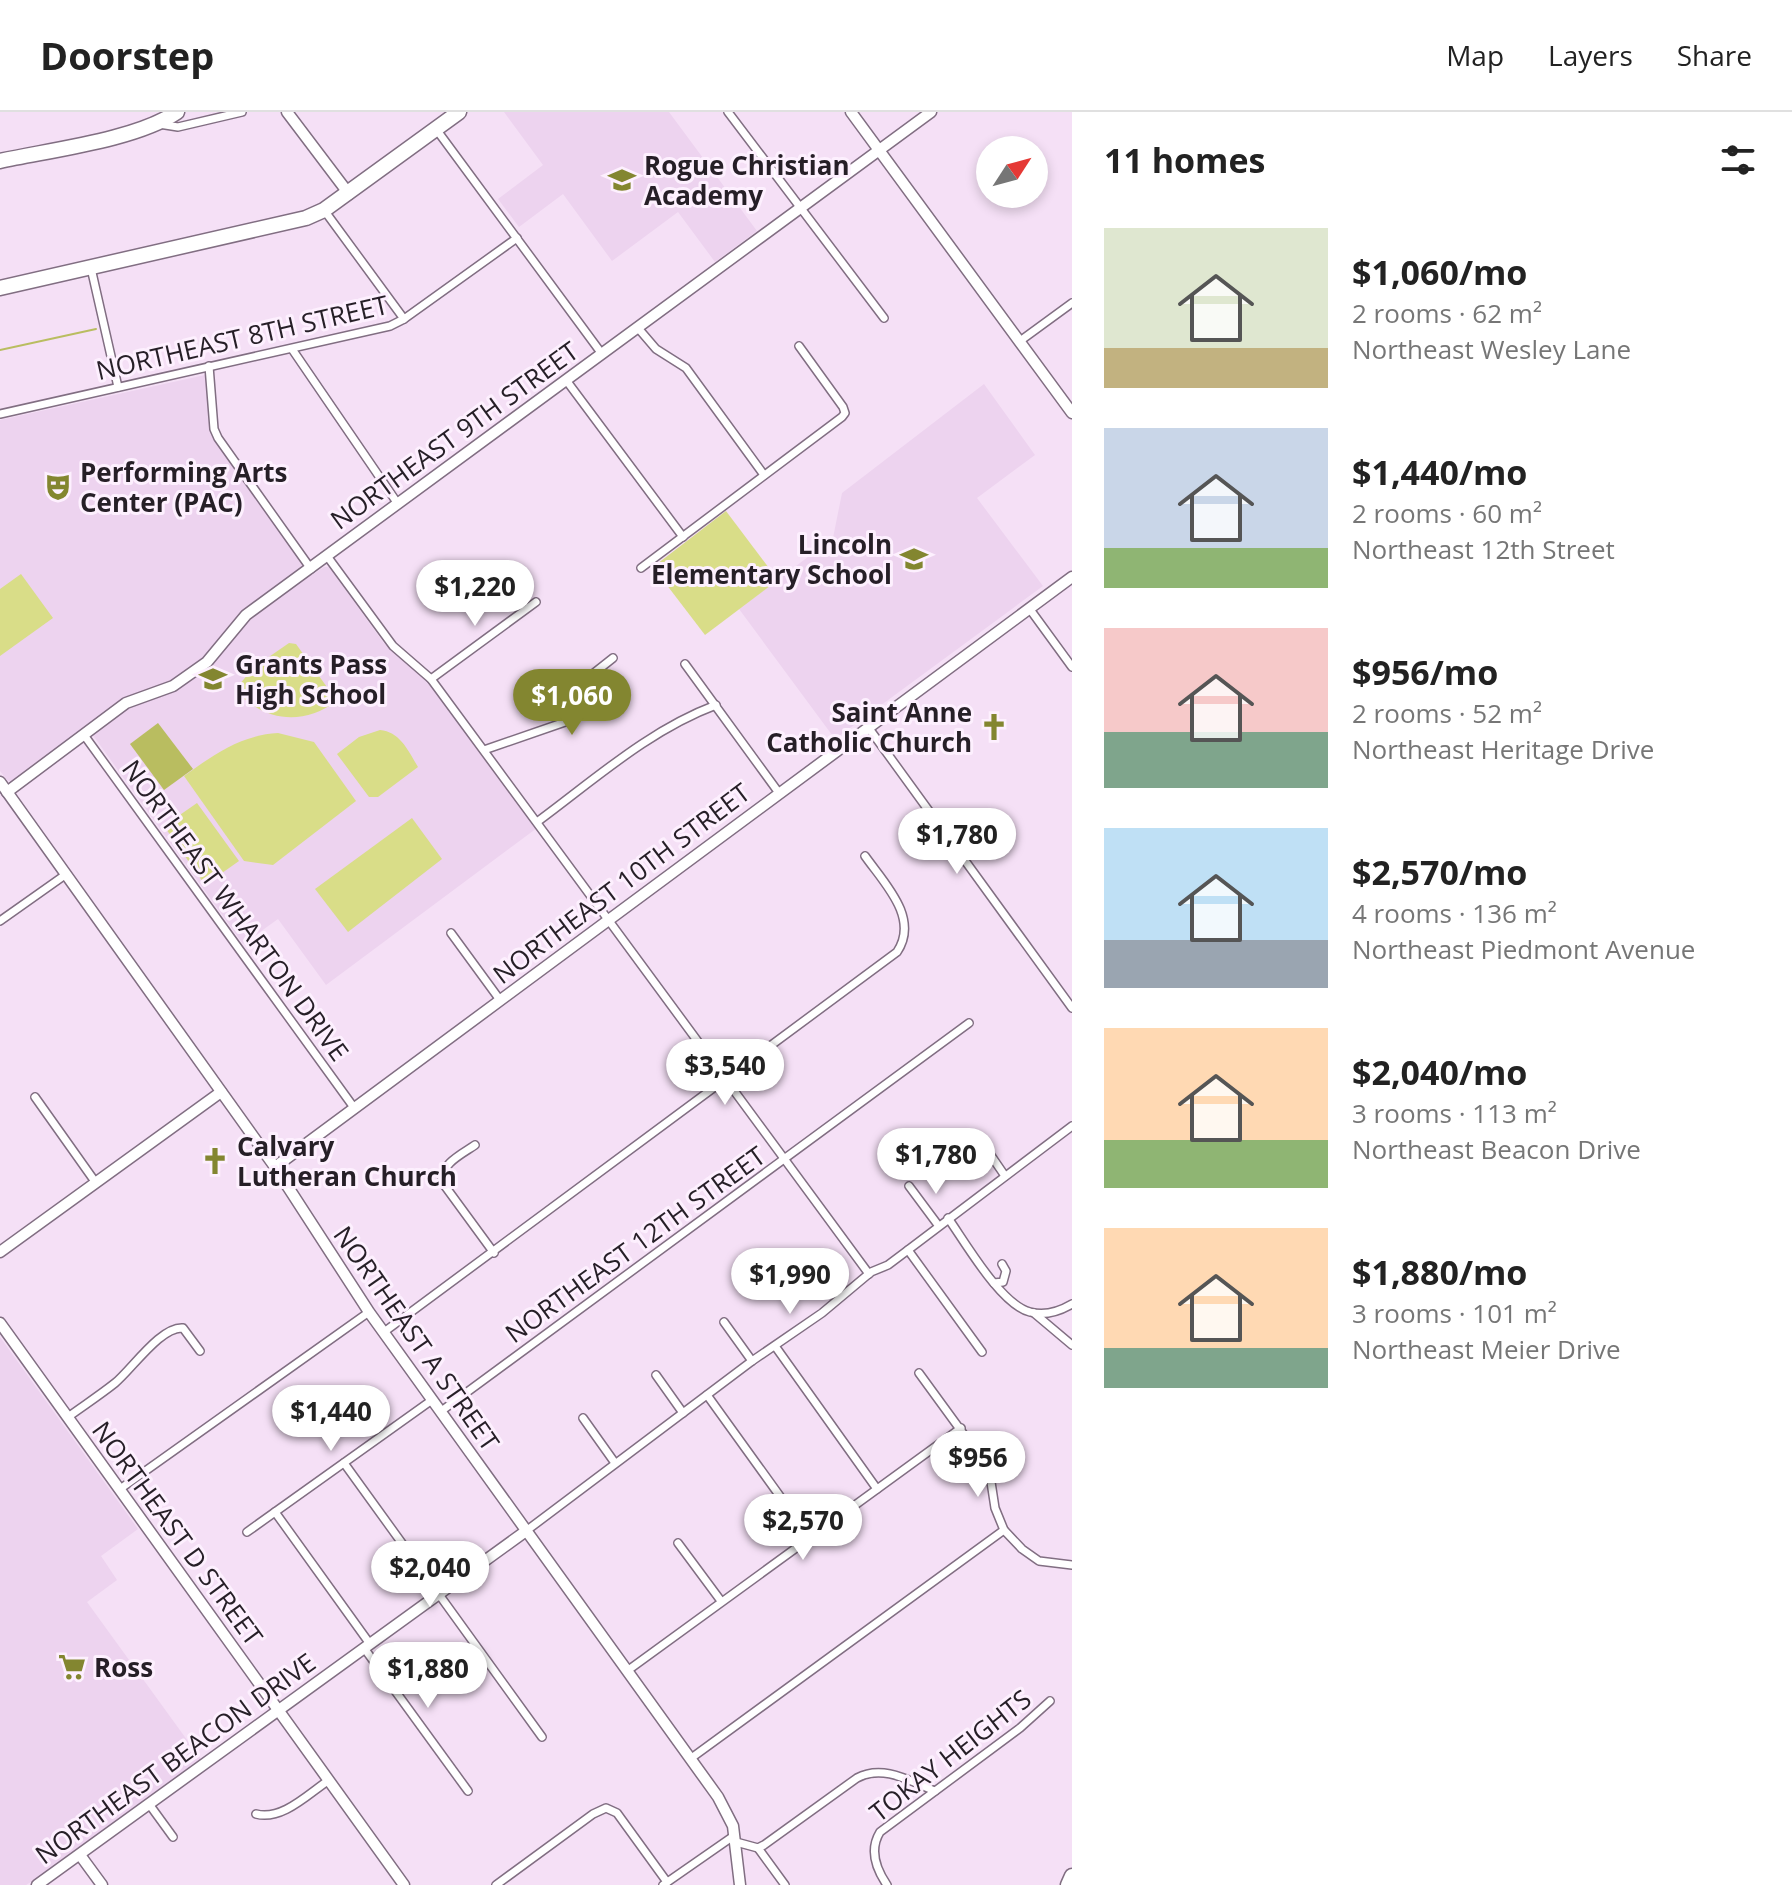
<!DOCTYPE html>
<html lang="en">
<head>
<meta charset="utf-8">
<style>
	body { margin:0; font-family:"Open Sans",sans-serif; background:#f6f6f6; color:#222; height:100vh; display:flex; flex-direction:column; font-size:30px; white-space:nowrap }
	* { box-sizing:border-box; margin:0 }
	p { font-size:26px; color:#767676 }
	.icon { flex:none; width:44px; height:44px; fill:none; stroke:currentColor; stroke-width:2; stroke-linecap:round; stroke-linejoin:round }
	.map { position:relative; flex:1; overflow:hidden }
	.panel { display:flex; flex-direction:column; background:#fff; width:720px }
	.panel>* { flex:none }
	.needle { width:52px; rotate:54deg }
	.fabs { position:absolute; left:976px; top:24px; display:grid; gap:16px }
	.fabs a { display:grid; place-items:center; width:72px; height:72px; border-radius:50%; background:#fff; box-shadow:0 4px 12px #0003; font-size:40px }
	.price { position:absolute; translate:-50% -68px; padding:0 18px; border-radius:28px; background:#fff; color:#222; font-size:26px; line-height:52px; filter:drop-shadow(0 2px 4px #0008) }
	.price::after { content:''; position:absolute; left:50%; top:48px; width:24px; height:18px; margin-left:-12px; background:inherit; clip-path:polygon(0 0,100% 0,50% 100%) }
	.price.active { background:#838630; color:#fff }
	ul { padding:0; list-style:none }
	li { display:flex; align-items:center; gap:24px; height:200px; padding:0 32px }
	li span { display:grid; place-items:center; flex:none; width:224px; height:160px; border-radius:0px; color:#555 }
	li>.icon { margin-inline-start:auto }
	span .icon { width:96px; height:96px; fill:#fffc; stroke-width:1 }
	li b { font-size:34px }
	h2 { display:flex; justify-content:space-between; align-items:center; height:96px; padding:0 32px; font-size:34px }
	header { display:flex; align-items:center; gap:48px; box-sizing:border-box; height:112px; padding:0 40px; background:#fff; border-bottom:2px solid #e0e0e0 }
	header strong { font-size:38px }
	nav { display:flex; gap:44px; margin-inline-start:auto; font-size:28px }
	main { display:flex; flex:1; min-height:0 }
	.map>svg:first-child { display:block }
</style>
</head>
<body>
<header>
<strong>Doorstep</strong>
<nav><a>Map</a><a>Layers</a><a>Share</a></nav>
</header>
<main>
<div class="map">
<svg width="1072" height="1773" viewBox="0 0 1072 1773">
	<rect width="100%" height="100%" fill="#f5e0f6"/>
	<!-- built -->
	<g fill="#edd3ef">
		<polygon points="504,0 669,0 757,119 715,150 678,100 612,149 563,82 519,115 498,87 543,53"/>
		<polygon points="205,263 208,265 215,328 312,463 324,455 329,455 383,530 430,572 537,716 326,873 278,807 243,832 87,615 14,670 8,669 0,659 0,308"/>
		<polygon points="984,272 1035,343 977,386 1043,474 835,627 739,497 833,426 842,381"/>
		<polygon points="0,1225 138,1417 101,1444 117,1468 87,1490 203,1650 57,1754 26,1773 0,1773"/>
	</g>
	<!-- green -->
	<g fill="#d9dd88">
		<polygon points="726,399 778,468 705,523 653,455"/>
		<polygon points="21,462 53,506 0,544 0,477"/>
		<path d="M289,531L296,532L337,589C302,614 265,610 235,578L253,556Z"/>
		<path d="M380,618C400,620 408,638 418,655L378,685H369L337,642L359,625Z"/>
		<path d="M278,621L314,630L356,689L273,753L244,749L184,664C213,643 241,623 278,621Z"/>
		<polygon points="197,691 239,749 205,773 164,714"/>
		<polygon points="412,706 442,747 348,820 315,777"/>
	</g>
	<!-- water -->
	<polygon fill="#b9bd60" points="158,611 193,657 164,678 130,632"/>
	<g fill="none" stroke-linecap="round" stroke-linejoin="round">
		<!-- stream -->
		<polyline stroke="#b9bd60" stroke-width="2" points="0,238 96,217"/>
		<!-- street casing -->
		<g stroke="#816e82" stroke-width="10">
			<g id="street">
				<polyline points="728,0 884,206"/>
				<polyline points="159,12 178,15 242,0"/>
				<polyline points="436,17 602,242"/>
				<polyline points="324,98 404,207"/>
				<polyline points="91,156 118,275"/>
				<polyline points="638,216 656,237 686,256 764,363"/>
				<polyline points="1020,229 1072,191"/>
				<polyline points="292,237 398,392"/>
				<polyline points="209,254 214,317 218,326 311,457"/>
				<polyline points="566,268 683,425"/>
				<polyline points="0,302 390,214 404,207 517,126"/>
				<polyline points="327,444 393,534 431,567 869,1162"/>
				<polyline points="641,456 842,305 845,301 843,295 799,234"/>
				<polyline points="1029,496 1072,555"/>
				<polyline points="685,552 779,681"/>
				<polyline points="431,567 536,490"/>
				<polyline points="868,615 1072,896"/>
				<polyline points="84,623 355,997"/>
				<polyline points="484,638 568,609 581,577 589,565 613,546"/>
				<path d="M537,710C594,668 649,618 716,593"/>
				<polyline points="0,809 65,763"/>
				<polyline points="451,821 500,888"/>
				<polyline points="35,985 96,1071"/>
				<polyline points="977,1023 1005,1064"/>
				<path d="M475,1033C462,1042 440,1052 442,1070L494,1141"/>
				<polyline points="909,1074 938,1113"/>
				<path d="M948,1106C965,1130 1001,1193 1030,1200C1044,1204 1060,1199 1072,1192"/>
				<polyline points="908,1138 982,1240"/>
				<polyline points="994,1171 1003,1170 1006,1159 1002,1152"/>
				<polyline points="1034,1201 1072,1233"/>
				<polyline points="724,1210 752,1249"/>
				<path d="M384,1220L897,840C920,806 884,771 865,744"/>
				<polyline points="775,1234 877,1377"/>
				<polyline points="919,1261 989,1357 995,1396 1004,1418 1022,1437 1039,1449 1072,1453"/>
				<polyline points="656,1263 683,1301"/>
				<polyline points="707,1283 810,1426"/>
				<polyline points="440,1300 969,911"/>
				<path d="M68,1305C83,1294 100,1283 115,1271C132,1257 161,1214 183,1216L200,1239"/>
				<polyline points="583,1306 615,1351"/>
				<polyline points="344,1351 542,1625"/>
				<polyline points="120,1377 369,1200"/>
				<polyline points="275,1400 370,1532"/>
				<polyline points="526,1419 752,1249 822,1201 871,1160 888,1153 908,1138 1072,1014"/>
				<polyline points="247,1420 432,1288"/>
				<polyline points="678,1431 721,1489"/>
				<polyline points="364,1536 468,1679"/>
				<polyline points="627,1559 961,1316"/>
				<polyline points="690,1647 1004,1418"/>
				<polyline points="149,1692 173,1725"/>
				<path d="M256,1702C282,1709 308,1682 329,1668"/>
				<path d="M736,1730L758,1736L764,1733L857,1666C883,1652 910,1669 935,1679"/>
				<polyline points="758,1736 785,1773"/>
				<polyline points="496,1773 593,1702 606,1696 617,1701 667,1770"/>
				<polyline points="663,1773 735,1723"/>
				<path d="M887,1773C876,1757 869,1738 880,1720L1020,1616L1050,1589"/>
			</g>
		</g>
		<!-- secondary casing -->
		<g stroke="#816e82" stroke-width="13">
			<g id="secondary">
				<polyline points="287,0 349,82"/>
				<polyline points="851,0 1072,301"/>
				<polyline points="0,670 275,1055 369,1200 718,1685 733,1714 740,1773"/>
				<polyline points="7,680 126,591 173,574 207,550 246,503 931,0"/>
				<polyline points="275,1055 1072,465"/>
				<polyline points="0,1140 221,980"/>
				<polyline points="0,1211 404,1773"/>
				<polyline points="80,1743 102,1773"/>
				<polyline points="37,1773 526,1419"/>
			</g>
		</g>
		<!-- highway casing -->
		<g stroke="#816e82" stroke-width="17">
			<g id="highway">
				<path d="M0,49C50,38 136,28 177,0"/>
				<polyline points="0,176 306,106 324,98 459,0"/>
				<polyline points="1068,1773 1072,1764"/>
			</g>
		</g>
		<!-- street -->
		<use href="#street" stroke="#fff" stroke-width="7"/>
		<!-- secondary -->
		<use href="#secondary" stroke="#fff" stroke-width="10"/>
		<!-- highway -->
		<use href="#highway" stroke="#fff" stroke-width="14"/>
	</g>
	<!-- icons -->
	<defs>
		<g id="school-bare" transform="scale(2.16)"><path d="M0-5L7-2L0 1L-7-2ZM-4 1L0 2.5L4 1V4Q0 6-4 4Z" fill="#838630" stroke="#fdf0fe" stroke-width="2.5" paint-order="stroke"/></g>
		<g id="theatre-bare" transform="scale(2.16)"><path d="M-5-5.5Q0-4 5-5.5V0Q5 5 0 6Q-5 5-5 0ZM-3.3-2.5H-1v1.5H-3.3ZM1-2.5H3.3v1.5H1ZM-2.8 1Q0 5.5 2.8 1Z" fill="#838630" stroke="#fdf0fe" stroke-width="2.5" paint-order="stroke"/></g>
		<g id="church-bare" transform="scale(2.16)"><path d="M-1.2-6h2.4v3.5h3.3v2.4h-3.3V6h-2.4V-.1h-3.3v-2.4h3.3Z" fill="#838630" stroke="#fdf0fe" stroke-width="2.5" paint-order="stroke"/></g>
		<g id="supermarket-bare" transform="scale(2.16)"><path d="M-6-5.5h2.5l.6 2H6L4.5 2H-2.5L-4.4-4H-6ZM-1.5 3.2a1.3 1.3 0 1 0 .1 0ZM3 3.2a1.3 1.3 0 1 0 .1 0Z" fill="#838630" stroke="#fdf0fe" stroke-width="2.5" paint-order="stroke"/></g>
	</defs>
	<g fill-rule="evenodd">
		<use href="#school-bare" x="622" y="68"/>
		<use href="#theatre-bare" x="58" y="375"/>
		<use href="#school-bare" x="914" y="447"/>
		<use href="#school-bare" x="213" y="567"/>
		<use href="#church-bare" x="994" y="615"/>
		<use href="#church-bare" x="215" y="1049"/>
		<use href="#supermarket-bare" x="72" y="1555"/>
	</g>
	<g text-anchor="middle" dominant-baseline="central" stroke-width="6" stroke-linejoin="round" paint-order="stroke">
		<!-- poi labels -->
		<g font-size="26" font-weight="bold" fill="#261f27" stroke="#fdf0fe" text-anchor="start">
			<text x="644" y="53">Rogue Christian<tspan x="644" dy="30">Academy</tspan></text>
			<text x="80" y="360">Performing Arts<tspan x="80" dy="30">Center (PAC)</tspan></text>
			<text x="892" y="432" text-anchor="end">Lincoln<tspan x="892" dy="30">Elementary School</tspan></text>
			<text x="235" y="552">Grants Pass<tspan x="235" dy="30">High School</tspan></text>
			<text x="972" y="600" text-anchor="end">Saint Anne<tspan x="972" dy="30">Catholic Church</tspan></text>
			<text x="237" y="1034">Calvary<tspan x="237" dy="30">Lutheran Church</tspan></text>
			<text x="94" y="1555">Ross</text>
		</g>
		<!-- street labels -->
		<g font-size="26" fill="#261f27" stroke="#fdf0fe">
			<text transform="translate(242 225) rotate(-13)">NORTHEAST 8TH STREET</text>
			<text transform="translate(454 323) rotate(-36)">NORTHEAST 9TH STREET</text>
			<text transform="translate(621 771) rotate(-37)">NORTHEAST 10TH STREET</text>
			<text transform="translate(236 798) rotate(54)">NORTHEAST WHARTON DRIVE</text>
			<text transform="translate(635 1132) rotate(-36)">NORTHEAST 12TH STREET</text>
			<text transform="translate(417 1226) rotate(55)">NORTHEAST A STREET</text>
			<text transform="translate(178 1421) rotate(54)">NORTHEAST D STREET</text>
			<text transform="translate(950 1643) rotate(-38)">TOKAY HEIGHTS</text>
			<text transform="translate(175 1646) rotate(-36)">NORTHEAST BEACON DRIVE</text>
		</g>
	</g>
</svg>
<div class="fabs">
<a><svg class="needle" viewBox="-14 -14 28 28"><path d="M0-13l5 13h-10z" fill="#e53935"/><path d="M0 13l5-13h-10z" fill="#767676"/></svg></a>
</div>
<b class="price" style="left:475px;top:516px">$1,220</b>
<b class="price active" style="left:572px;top:625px">$1,060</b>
<b class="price" style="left:957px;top:764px">$1,780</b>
<b class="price" style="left:725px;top:995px">$3,540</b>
<b class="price" style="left:936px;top:1084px">$1,780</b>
<b class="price" style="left:790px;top:1204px">$1,990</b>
<b class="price" style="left:331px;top:1341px">$1,440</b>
<b class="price" style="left:978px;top:1387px">$956</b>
<b class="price" style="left:803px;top:1450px">$2,570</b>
<b class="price" style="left:430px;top:1497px">$2,040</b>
<b class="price" style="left:428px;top:1598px">$1,880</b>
</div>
<section class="panel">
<h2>11 homes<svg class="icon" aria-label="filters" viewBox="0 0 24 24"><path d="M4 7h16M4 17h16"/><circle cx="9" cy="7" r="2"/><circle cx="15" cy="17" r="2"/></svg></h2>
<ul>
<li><span style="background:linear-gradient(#dfe7d0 75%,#c2b280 0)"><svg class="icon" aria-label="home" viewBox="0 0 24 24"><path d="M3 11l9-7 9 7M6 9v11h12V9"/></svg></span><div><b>$1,060/mo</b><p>2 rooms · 62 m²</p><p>Northeast Wesley Lane</p></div></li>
<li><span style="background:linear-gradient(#c9d6e8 75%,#8fb573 0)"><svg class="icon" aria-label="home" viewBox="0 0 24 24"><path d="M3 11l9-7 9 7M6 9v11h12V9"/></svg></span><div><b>$1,440/mo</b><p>2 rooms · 60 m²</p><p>Northeast 12th Street</p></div></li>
<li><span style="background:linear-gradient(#f6c9c9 65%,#7fa58c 0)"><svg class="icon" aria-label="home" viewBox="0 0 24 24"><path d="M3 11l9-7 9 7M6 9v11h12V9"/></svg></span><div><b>$956/mo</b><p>2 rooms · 52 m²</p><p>Northeast Heritage Drive</p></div></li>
<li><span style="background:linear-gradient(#bfe0f5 70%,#9aa5b1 0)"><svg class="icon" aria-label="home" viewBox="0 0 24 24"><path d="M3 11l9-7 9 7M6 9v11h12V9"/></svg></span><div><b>$2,570/mo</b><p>4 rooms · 136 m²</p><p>Northeast Piedmont Avenue</p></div></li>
<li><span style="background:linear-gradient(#ffd9b3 70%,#8fb573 0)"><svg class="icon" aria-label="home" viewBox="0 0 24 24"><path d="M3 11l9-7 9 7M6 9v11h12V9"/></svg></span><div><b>$2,040/mo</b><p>3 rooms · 113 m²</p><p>Northeast Beacon Drive</p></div></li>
<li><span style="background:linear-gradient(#ffd9b3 75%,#7fa58c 0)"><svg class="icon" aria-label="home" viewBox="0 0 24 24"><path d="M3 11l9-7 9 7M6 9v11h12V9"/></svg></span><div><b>$1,880/mo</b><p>3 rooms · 101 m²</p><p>Northeast Meier Drive</p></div></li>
</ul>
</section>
</main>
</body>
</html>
